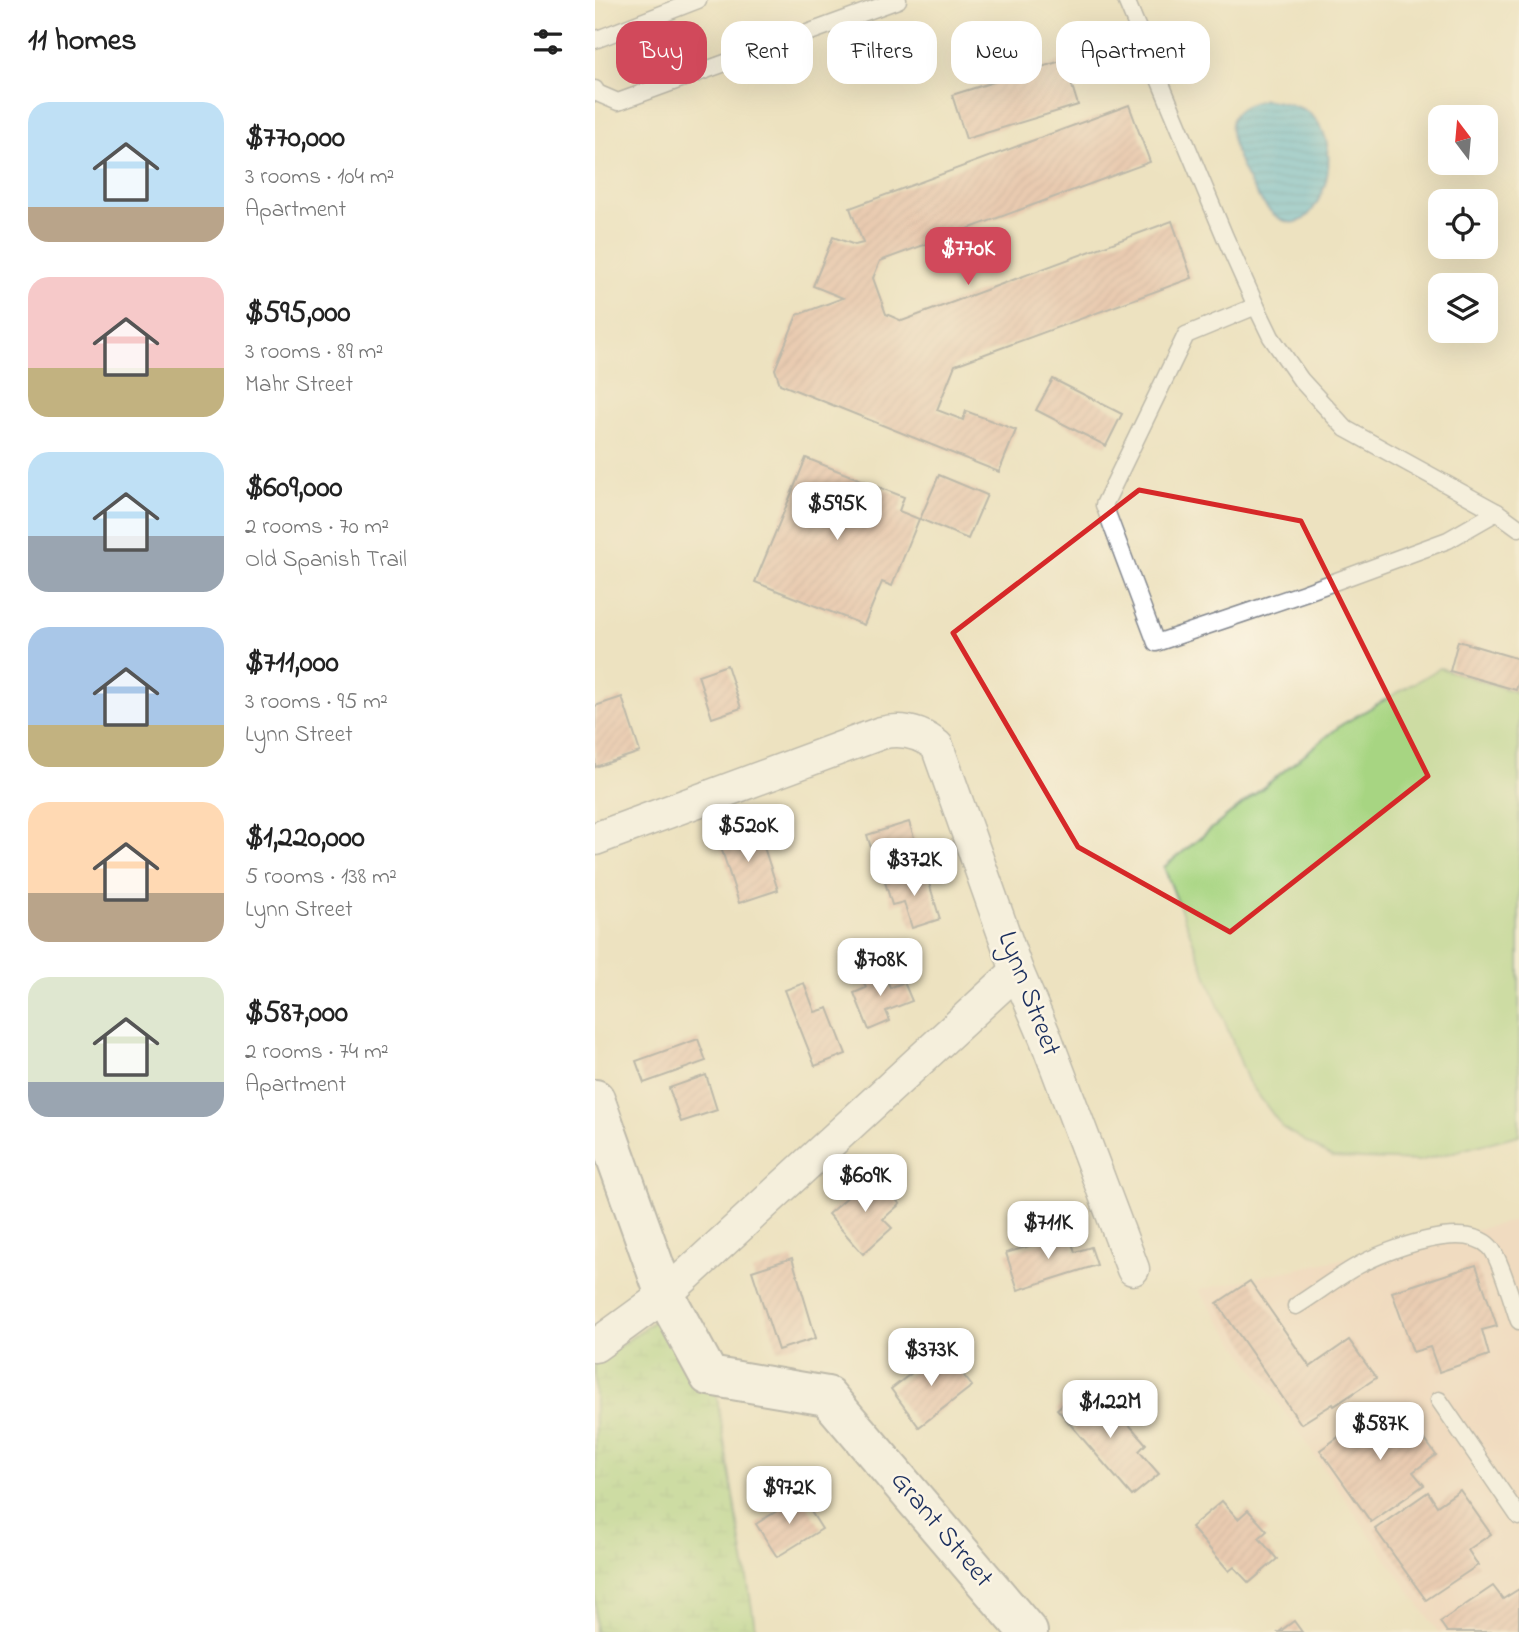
<!DOCTYPE html>
<html lang="en">
<head>
<meta charset="utf-8">
<style>
	body { margin:0; font-family:"Indie Flower",sans-serif; background:#f6f6f6; color:#222; height:100vh; display:flex; flex-direction:column; font-size:26px; white-space:nowrap }
	* { box-sizing:border-box; margin:0 }
	p { font-size:23px; color:#767676 }
	.icon { flex:none; width:38px; height:38px; fill:none; stroke:currentColor; stroke-width:2; stroke-linecap:round; stroke-linejoin:round }
	.map { position:relative; flex:1; overflow:hidden }
	.drawer { display:flex; flex-direction:column; background:#fff; width:595px }
	.drawer>* { flex:none }
	.banner { position:absolute; left:21px; top:21px; width:665px; height:63px; display:flex; gap:14px }
	.needle { width:46px; rotate:344deg }
	.controls { position:absolute; left:833px; top:105px; display:grid; gap:14px }
	.controls a { display:grid; place-items:center; width:70px; height:70px; border-radius:14px; background:#fff; box-shadow:0 7px 28px #0002; font-size:35px }
	.price { position:absolute; translate:-50% -60px; padding:0 16px; border-radius:14px; background:#fff; color:#222; font-size:23px; line-height:46px; filter:drop-shadow(0 2px 4px #0008) }
	.price::after { content:''; position:absolute; left:50%; top:42px; width:21px; height:16px; margin-left:-10px; background:inherit; clip-path:polygon(0 0,100% 0,50% 100%) }
	.price.active { background:#d1495b; color:#fff }
	ul { padding:0; list-style:none }
	li { display:flex; align-items:center; gap:21px; height:175px; padding:0 28px }
	li span { display:grid; place-items:center; flex:none; width:196px; height:140px; border-radius:21px; color:#555 }
	li>.icon { margin-inline-start:auto }
	span .icon { width:84px; height:84px; fill:#fffc; stroke-width:1 }
	li b { font-size:30px }
	h2 { display:flex; justify-content:space-between; align-items:center; height:84px; padding:0 28px; font-size:30px }
	.tag { padding:0 24px; border-radius:21px; background:#fff; box-shadow:0 7px 28px #0002; font-size:24px; line-height:63px }
	.tag.active { background:#d1495b; color:#fff }
	main { display:flex; flex:1; min-height:0 }
	.map>svg:first-child { display:block }
</style>
</head>
<body>
<main>
<section class="drawer">
<h2>11 homes<svg class="icon" aria-label="filters" viewBox="0 0 24 24"><path d="M4 7h16M4 17h16"/><circle cx="9" cy="7" r="2"/><circle cx="15" cy="17" r="2"/></svg></h2>
<ul>
<li><span style="background:linear-gradient(#bfe0f5 75%,#b9a48a 0)"><svg class="icon" aria-label="home" viewBox="0 0 24 24"><path d="M3 11l9-7 9 7M6 9v11h12V9"/></svg></span><div><b>$770,000</b><p>3 rooms · 104 m²</p><p>Apartment</p></div></li>
<li><span style="background:linear-gradient(#f6c9c9 65%,#c2b280 0)"><svg class="icon" aria-label="home" viewBox="0 0 24 24"><path d="M3 11l9-7 9 7M6 9v11h12V9"/></svg></span><div><b>$595,000</b><p>3 rooms · 89 m²</p><p>Mahr Street</p></div></li>
<li><span style="background:linear-gradient(#bfe0f5 60%,#9aa5b1 0)"><svg class="icon" aria-label="home" viewBox="0 0 24 24"><path d="M3 11l9-7 9 7M6 9v11h12V9"/></svg></span><div><b>$609,000</b><p>2 rooms · 70 m²</p><p>Old Spanish Trail</p></div></li>
<li><span style="background:linear-gradient(#a9c7e8 70%,#c2b280 0)"><svg class="icon" aria-label="home" viewBox="0 0 24 24"><path d="M3 11l9-7 9 7M6 9v11h12V9"/></svg></span><div><b>$711,000</b><p>3 rooms · 95 m²</p><p>Lynn Street</p></div></li>
<li><span style="background:linear-gradient(#ffd9b3 65%,#b9a48a 0)"><svg class="icon" aria-label="home" viewBox="0 0 24 24"><path d="M3 11l9-7 9 7M6 9v11h12V9"/></svg></span><div><b>$1,220,000</b><p>5 rooms · 138 m²</p><p>Lynn Street</p></div></li>
<li><span style="background:linear-gradient(#dfe7d0 75%,#9aa5b1 0)"><svg class="icon" aria-label="home" viewBox="0 0 24 24"><path d="M3 11l9-7 9 7M6 9v11h12V9"/></svg></span><div><b>$587,000</b><p>2 rooms · 74 m²</p><p>Apartment</p></div></li>
</ul>
</section>
<div class="map">
<svg width="924" height="1632" viewBox="0 0 924 1632">
	<defs>
		<pattern id="wetland-marsh" width="20" height="14" patternUnits="userSpaceOnUse" patternTransform="scale(1.75)"><rect width="20" height="14" fill="#a7d582"/><path d="M1 5h8M5 5V1M11 12h8M15 12V8" fill="none" stroke="#8fb773"/></pattern>
		<pattern id="water-rules" width="6" height="5" patternUnits="userSpaceOnUse" patternTransform="scale(1.75)"><rect width="6" height="5" fill="#5bbbd9"/><path d="M0 2.5h6" fill="none" stroke="#4a98b3"/></pattern>
		<pattern id="building-hatch" width="6" height="6" patternUnits="userSpaceOnUse" patternTransform="scale(1.75)"><rect width="6" height="6" fill="#e5ae9e"/><path d="M-1 1l2-2M0 6l6-6M5 7l2-2" fill="none" stroke="#b98e84"/></pattern>
	</defs>
	<rect width="100%" height="100%" fill="#fcf5e5"/>
	<filter id="ink" filterUnits="userSpaceOnUse"><feTurbulence type="fractalNoise" baseFrequency=".0143" numOctaves="2"/><feDisplacementMap in="SourceGraphic" scale="14" xChannelSelector="R" yChannelSelector="G"/><feConvolveMatrix kernelMatrix="1 2 1 2 8 2 1 2 1" color-interpolation-filters="sRGB"/></filter>
	<filter id="wash" filterUnits="userSpaceOnUse"><feTurbulence type="fractalNoise" baseFrequency=".00686" numOctaves="4" result="noise"/><feDisplacementMap in="SourceGraphic" scale="28" xChannelSelector="R" yChannelSelector="G"/><feGaussianBlur stdDeviation="1.57" result="paint"/><feColorMatrix in="noise" values="0 0 0 0 0 0 0 0 0 0 0 0 0 0 0 0 0 1.4 0 .05"/><feComposite in="paint" operator="in"/></filter>
	<g filter="url(#wash)">
		<rect width="100%" height="100%" fill="#ede2c0"/>
		<!-- built -->
		<polygon fill="#f4d3c0" points="924,1220 924,1632 843,1632 604,1290"/>
		<!-- wetland -->
		<polygon fill="url(#wetland-marsh)" stroke="#618270" stroke-width="2" points="66,1316 121,1392 161,1632 0,1632 0,1364"/>
		<!-- pitch -->
		<polygon fill="#a7d582" stroke="#618270" stroke-width="2" points="845,668 924,693 924,1135 824,1161 738,1158 688,1128 653,1081 569,867 746,725"/>
		<!-- water -->
		<path fill="url(#water-rules)" stroke="#3b759c" stroke-width="2" d="M669,99C684,102 702,104 714,113C741,135 737,180 720,206C685,265 631,149 636,123C639,107 656,103 669,99Z"/>
		<g id="blocks">
			<!-- building -->
			<g fill="url(#building-hatch)">
				<polygon points="469,60 483,105 371,139 357,95"/>
				<polygon points="534,105 555,162 285,261 278,278 291,314 307,321 577,221 597,278 360,365 342,410 368,420 371,411 421,430 404,472 185,384 180,369 202,315 248,298 218,286 238,237 260,245 268,243 255,208"/>
				<polygon points="458,379 527,414 511,446 441,410"/>
				<polygon points="211,458 309,497 304,511 324,519 297,586 287,582 269,625 160,582"/>
				<polygon points="344,475 392,495 373,539 325,519"/>
				<polygon points="863,641 924,659 924,681 921,690 855,671"/>
				<polygon points="132,665 146,708 117,718 103,675"/>
				<polygon points="27,697 45,752 0,767 0,706"/>
				<polygon points="314,822 326,859 284,873 272,835"/>
				<polygon points="162,826 183,890 144,903 123,838"/>
				<polygon points="330,870 345,919 317,928 309,902 297,905 290,882"/>
				<polygon points="287,967 295,988 309,982 317,1001 291,1011 295,1021 274,1030 259,993 271,988 266,975"/>
				<polygon points="209,983 220,1012 233,1008 251,1054 220,1066 190,990"/>
				<polygon points="103,1039 111,1061 49,1083 41,1061"/>
				<polygon points="111,1075 122,1110 86,1122 74,1088"/>
				<polygon points="278,1175 305,1204 288,1219 297,1228 268,1254 233,1214"/>
				<polygon points="474,1234 480,1252 496,1247 502,1265 423,1290 411,1253"/>
				<polygon points="197,1258 221,1338 183,1350 157,1271"/>
				<polygon points="881,1265 902,1326 887,1330 894,1355 844,1372 835,1347 818,1352 797,1292"/>
				<polygon points="655,1281 715,1367 754,1340 781,1378 739,1406 738,1404 706,1424 622,1303"/>
				<polygon points="348,1349 377,1386 324,1427 296,1389"/>
				<polygon points="489,1386 518,1419 524,1413 551,1444 544,1451 564,1474 537,1496 462,1409"/>
				<polygon points="810,1412 841,1455 818,1472 829,1485 776,1522 725,1450 778,1413 788,1427"/>
				<polygon points="865,1490 896,1534 873,1550 883,1565 831,1600 780,1529 833,1492 842,1506"/>
				<polygon points="206,1496 227,1529 182,1557 161,1524"/>
				<polygon points="627,1501 643,1519 653,1510 672,1531 664,1538 682,1559 654,1583 639,1567 634,1571 596,1527"/>
				<polygon points="898,1586 908,1599 924,1589 924,1632 852,1632 845,1622"/>
				<polygon points="699,1621 707,1632 684,1632"/>
			</g>
		</g>
	</g>
	<g filter="url(#ink)">
		<use href="#blocks" fill-opacity="0" stroke="#84888f" stroke-width="2"/>
		<g fill="none" stroke-linecap="round" stroke-linejoin="round">
			<!-- service casing -->
			<g stroke="#84888f" stroke-width="19">
				<g id="service">
					<polyline points="531,0 630,237 661,306 676,337 706,380 751,429 902,512 924,528"/>
					<polyline points="0,40 103,0"/>
					<polyline points="0,89 2,93 23,102 303,0"/>
					<polyline points="661,306 591,335 509,505 561,643 709,593 853,540 902,512"/>
					<path d="M701,1306C722,1293 742,1277 764,1265C792,1250 869,1220 895,1247C905,1257 918,1305 924,1321"/>
					<polyline points="844,1400 924,1517"/>
				</g>
			</g>
			<!-- minor casing -->
			<g stroke="#84888f" stroke-width="35">
				<g id="minor">
					<path d="M0,839L286,733C307,728 325,732 342,746L422,971L451,1039L538,1269"/>
					<polyline points="0,1346 70,1295 422,971"/>
				</g>
			</g>
			<!-- tertiary casing -->
			<g stroke="#84888f" stroke-width="42">
				<polyline id="tertiary" points="0,1099 70,1295 114,1376 232,1396 433,1632"/>
			</g>
			<!-- service -->
			<use href="#service" stroke="#fff" stroke-width="16"/>
			<!-- minor -->
			<use href="#minor" stroke="#fff" stroke-width="32"/>
			<!-- tertiary -->
			<use href="#tertiary" stroke="#fff" stroke-width="38"/>
		</g>
	</g>
	<!-- marked area -->
	<path d="M0 0H924V1632H0ZM544,490L706,521L833,776L635,932L483,847L358,633Z" fill="#ede2c0" fill-opacity=".55" fill-rule="evenodd"/>
	<path fill="none" stroke="#d62828" stroke-width="5" stroke-linejoin="round" d="M544,490L706,521L833,776L635,932L483,847L358,633Z"/>
	<g text-anchor="middle" dominant-baseline="central" stroke-width="5" stroke-linejoin="round" paint-order="stroke">
		<!-- street labels -->
		<g font-size="28" fill="#1b2f5e" stroke="#fcf5e5">
			<text transform="translate(433 994) rotate(69)">Lynn Street</text>
			<text transform="translate(346 1530) rotate(50)">Grant Street</text>
		</g>
	</g>
</svg>
<div class="controls">
<a><svg class="needle" viewBox="-14 -14 28 28"><path d="M0-13l5 13h-10z" fill="#e53935"/><path d="M0 13l5-13h-10z" fill="#767676"/></svg></a>
<a><svg class="icon" aria-label="locate" viewBox="0 0 24 24"><circle cx="12" cy="12" r="6"/><path d="M12 2v4M12 18v4M2 12h4M18 12h4"/></svg></a>
<a><svg class="icon" aria-label="layers" viewBox="0 0 24 24"><path d="M12 4l9 5-9 5-9-5zM3 14l9 5 9-5"/></svg></a>
</div>
<b class="price active" style="left:373px;top:287px">$770K</b>
<b class="price" style="left:242px;top:542px">$595K</b>
<b class="price" style="left:153px;top:864px">$520K</b>
<b class="price" style="left:319px;top:898px">$372K</b>
<b class="price" style="left:285px;top:998px">$708K</b>
<b class="price" style="left:270px;top:1214px">$609K</b>
<b class="price" style="left:453px;top:1261px">$711K</b>
<b class="price" style="left:336px;top:1388px">$373K</b>
<b class="price" style="left:515px;top:1440px">$1.22M</b>
<b class="price" style="left:785px;top:1462px">$587K</b>
<b class="price" style="left:194px;top:1526px">$972K</b>
<div class="banner">
<a class="tag active">Buy</a>
<a class="tag">Rent</a>
<a class="tag">Filters</a>
<a class="tag">New</a>
<a class="tag">Apartment</a>
</div>
</div>
</main>
</body>
</html>
